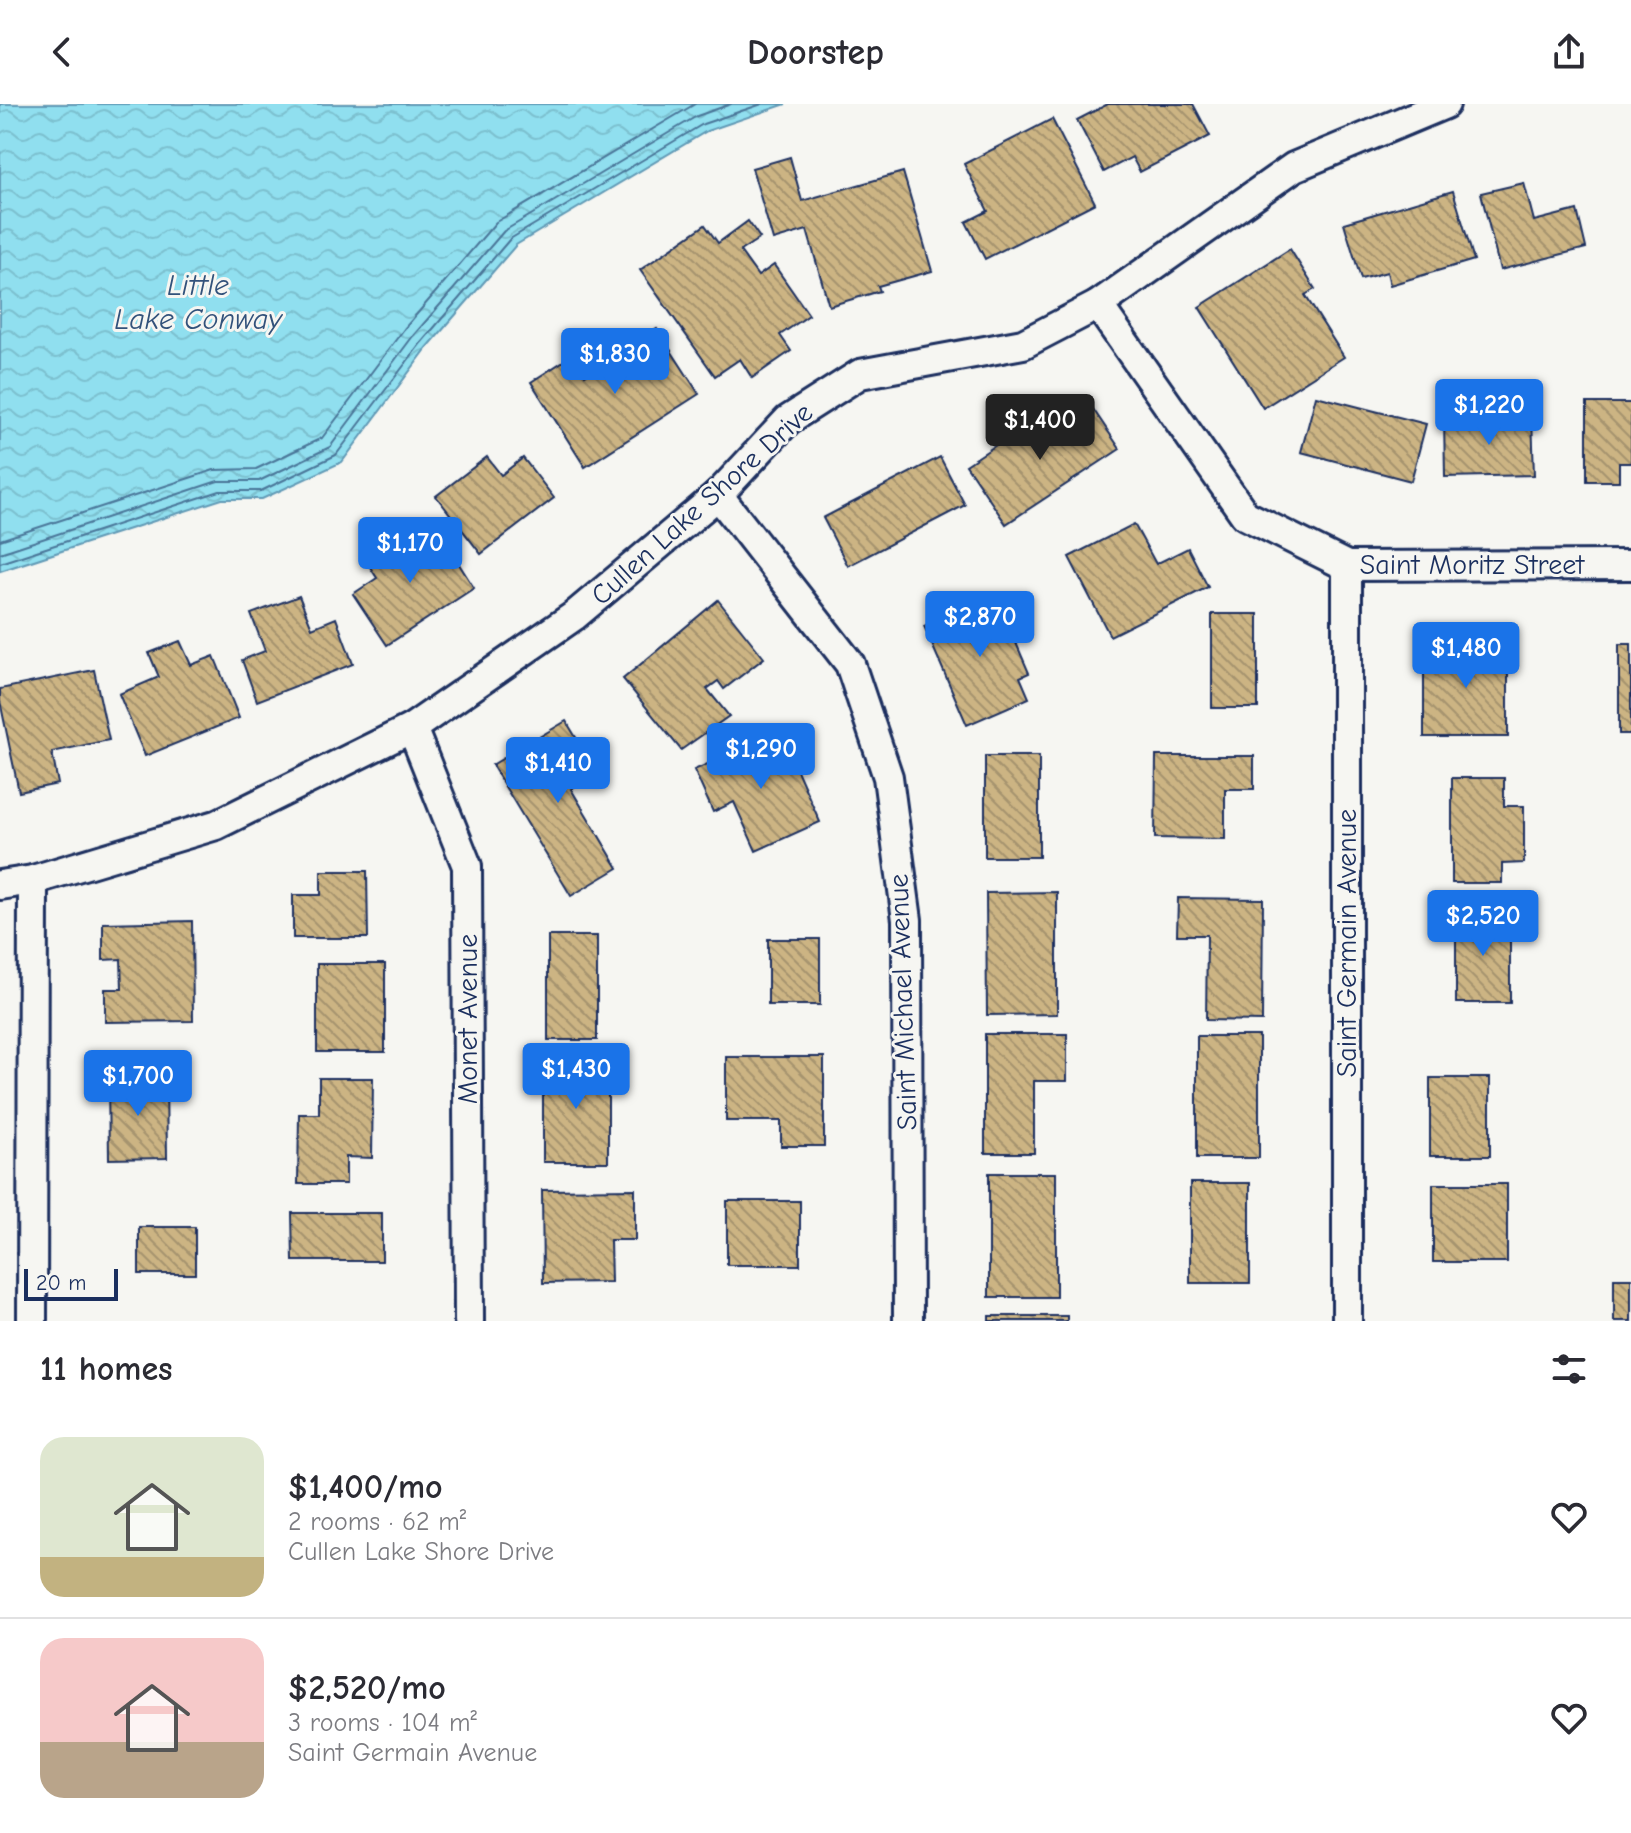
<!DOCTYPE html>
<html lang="en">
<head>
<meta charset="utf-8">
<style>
	body { margin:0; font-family:"Comic Neue",sans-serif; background:#f2f2f3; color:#2b2b33; height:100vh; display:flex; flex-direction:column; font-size:30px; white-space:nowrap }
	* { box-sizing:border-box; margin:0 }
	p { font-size:26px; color:#7c7c81 }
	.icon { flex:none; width:44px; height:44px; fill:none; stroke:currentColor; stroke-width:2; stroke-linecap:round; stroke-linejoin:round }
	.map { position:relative; height:1217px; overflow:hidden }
	.drawer { display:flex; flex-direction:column; background:#fff; flex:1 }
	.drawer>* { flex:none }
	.scale { position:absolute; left:24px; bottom:20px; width:94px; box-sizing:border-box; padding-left:8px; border:4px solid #1b2f5e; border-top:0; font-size:22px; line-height:28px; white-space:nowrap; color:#1b2f5e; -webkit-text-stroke:6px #f6f6f2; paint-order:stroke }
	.price { position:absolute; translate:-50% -68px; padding:0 18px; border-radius:8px; background:#1a73e8; color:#fff; font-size:26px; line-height:52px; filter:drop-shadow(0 2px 4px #0008) }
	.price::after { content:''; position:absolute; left:50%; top:48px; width:24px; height:18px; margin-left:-12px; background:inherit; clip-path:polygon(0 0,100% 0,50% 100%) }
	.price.on { background:#222; color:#fff }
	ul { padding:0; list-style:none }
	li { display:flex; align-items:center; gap:24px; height:200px; padding:0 40px }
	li+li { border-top:2px solid #e1e1e2 }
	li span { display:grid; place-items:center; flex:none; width:224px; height:160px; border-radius:24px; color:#555 }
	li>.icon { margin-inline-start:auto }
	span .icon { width:96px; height:96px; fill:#fffc; stroke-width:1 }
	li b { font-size:34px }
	h2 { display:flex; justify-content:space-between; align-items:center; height:96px; padding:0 40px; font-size:34px }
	header { display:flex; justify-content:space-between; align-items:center; height:104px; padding:0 40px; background:#fff; font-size:36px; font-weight:700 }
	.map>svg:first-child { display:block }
</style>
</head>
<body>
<header><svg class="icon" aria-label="back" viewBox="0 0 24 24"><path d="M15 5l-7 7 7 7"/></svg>Doorstep<svg class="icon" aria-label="share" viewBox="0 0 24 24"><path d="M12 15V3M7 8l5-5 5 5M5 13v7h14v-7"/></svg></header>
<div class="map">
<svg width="1631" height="1217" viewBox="0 0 1631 1217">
	<defs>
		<pattern id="water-waves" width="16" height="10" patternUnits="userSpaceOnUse" patternTransform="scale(2)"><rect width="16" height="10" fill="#90dfef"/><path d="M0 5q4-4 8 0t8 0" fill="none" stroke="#7cc0cf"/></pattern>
		<pattern id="building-back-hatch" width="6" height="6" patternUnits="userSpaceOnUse" patternTransform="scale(2)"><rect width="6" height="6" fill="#ccb483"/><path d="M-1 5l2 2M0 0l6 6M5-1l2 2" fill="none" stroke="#a5936e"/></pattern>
	</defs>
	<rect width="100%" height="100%" fill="#f6f6f2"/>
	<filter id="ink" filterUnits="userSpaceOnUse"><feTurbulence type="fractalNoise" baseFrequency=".0125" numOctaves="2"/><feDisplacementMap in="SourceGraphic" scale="16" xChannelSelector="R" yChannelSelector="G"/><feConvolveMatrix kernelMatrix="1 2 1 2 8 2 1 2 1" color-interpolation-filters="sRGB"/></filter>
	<g filter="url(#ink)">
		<!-- water -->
		<polygon fill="url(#water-waves)" stroke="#6199b5" stroke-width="2" points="0,0 786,0 707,27 516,141 427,244 342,358 262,395 222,395 0,467"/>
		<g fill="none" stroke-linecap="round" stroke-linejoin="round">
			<!-- shore -->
			<g stroke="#4a7598" stroke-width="2">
				<polyline points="0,436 214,366 256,365 322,334 404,225 496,118 695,0"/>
				<polyline points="0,449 218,377 259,377 330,343 413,232 504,127 697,12 731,0"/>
				<polyline points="0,459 220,387 261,387 336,351 421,239 510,135 703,20 762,0"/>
			</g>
		</g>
		<!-- building -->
		<g fill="url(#building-back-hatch)" stroke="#1b2f5e" stroke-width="2">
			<polygon points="1108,0 1193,0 1210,32 1140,68 1132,53 1104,68 1077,16"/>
			<polygon points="1052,15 1095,99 985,155 966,118 988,107 964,60"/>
			<polygon points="790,53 802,97 903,68 932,167 878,182 880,187 829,202 807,126 773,136 752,64"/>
			<polygon points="1524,79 1534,117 1577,106 1586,144 1500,166 1481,89"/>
			<polygon points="1453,87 1474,156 1390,181 1387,168 1361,175 1344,119"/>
			<polygon points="748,117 760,134 740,147 758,172 774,161 809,211 780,231 791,247 752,274 740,255 715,272 640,166 705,121 718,139"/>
			<polygon points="1290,145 1315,185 1305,191 1344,253 1263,304 1199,203"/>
			<polygon points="657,225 699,290 585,363 531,278 573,251 585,271"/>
			<polygon points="1316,292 1426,320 1411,377 1301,348"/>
			<polygon points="1587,299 1631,299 1631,359 1619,359 1619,377 1587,377"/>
			<polygon points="1093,305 1120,345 1006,420 966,361 1043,310 1056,330"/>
			<polygon points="1532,312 1534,371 1445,373 1444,314"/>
			<polygon points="487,353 501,371 523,354 554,394 481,450 436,392"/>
			<polygon points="940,353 965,401 848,462 823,414"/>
			<polygon points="1134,420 1156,460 1188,444 1208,483 1110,532 1069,453"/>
			<polygon points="401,427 414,447 440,430 474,484 387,541 353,490 377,474 363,452"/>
			<polygon points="995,490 1029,569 1020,573 1029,594 967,621 924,522"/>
			<polygon points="299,492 312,524 336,514 353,560 257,597 242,556 265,547 251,510"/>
			<polygon points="718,496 764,554 724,585 718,577 707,585 729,612 681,646 623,575"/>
			<rect x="1212" y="510" width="46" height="94"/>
			<polygon points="180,537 191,561 214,552 239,614 145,652 119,590 159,573 149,549"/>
			<rect x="1424" y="540" width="84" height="93"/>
			<rect x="1619" y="540" width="12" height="90"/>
			<polygon points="94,566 109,636 52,648 58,680 19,688 0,597 0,585"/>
			<polygon points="566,617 597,668 571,685 618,764 571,792 492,661"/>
			<polygon points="780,628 820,718 756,747 734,698 713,708 694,666"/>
			<rect x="985" y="652" width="54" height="101"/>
			<polygon points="1156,652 1254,652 1254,685 1225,685 1225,735 1155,734"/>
			<polygon points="1452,674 1504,674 1504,702 1524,702 1524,759 1502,760 1502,779 1452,779"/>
			<polygon points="321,767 367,767 368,834 293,834 293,791 321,791"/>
			<polygon points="1057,788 1057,910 987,911 986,789"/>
			<polygon points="1178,794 1263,795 1262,917 1206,916 1207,831 1177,831"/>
			<rect x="1456" y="808" width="54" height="91"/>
			<polygon points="192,817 193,917 105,918 105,885 122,885 121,855 103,856 103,819"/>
			<rect x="548" y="832" width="49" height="104"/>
			<rect x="768" y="835" width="52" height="66"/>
			<rect x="317" y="860" width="68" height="88"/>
			<polygon points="985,930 1067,930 1067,977 1034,977 1034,1049 985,1049"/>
			<rect x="1197" y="932" width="62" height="122"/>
			<polygon points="726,953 824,953 824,1042 781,1042 781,1017 726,1017"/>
			<rect x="543" y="956" width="65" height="102"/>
			<polygon points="166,974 167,1054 109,1055 108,975"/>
			<polygon points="319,974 373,974 372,1054 346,1053 346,1080 298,1080 299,1010 319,1010"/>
			<rect x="1430" y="974" width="60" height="78"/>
			<rect x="989" y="1069" width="67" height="124"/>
			<rect x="1190" y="1079" width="60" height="100"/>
			<rect x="1433" y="1080" width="74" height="78"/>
			<polygon points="635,1085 635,1136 610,1136 611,1178 543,1179 542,1086"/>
			<rect x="727" y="1097" width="73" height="64"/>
			<polygon points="292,1109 382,1109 382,1157 293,1157"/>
			<rect x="139" y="1123" width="56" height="47"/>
			<rect x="1614" y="1174" width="17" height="43"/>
			<rect x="989" y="1212" width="78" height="5"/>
		</g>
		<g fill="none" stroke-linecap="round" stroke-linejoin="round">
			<!-- minor casing -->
			<g stroke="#1b2f5e" stroke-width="34">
				<g id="minor">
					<polyline points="1098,201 1245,411 1347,462 1631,461"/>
					<polyline points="718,391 850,560 888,673 907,816 908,1217"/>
					<polyline points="1347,462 1347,1217"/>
					<polyline points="412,624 467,762 469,1217"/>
					<polyline points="0,781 33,776 216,721 412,624 574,512 718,391 788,316 860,270 1023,240 1098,201 1294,63 1445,0"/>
					<polyline points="32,1217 33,776"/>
				</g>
			</g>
			<!-- minor -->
			<use href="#minor" stroke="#f6f6f2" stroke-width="28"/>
		</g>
	</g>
	<g text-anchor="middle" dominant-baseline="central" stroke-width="6" stroke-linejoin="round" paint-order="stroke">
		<!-- street labels -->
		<g font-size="28" fill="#1b2f5e" stroke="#f6f6f2">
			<text transform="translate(702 400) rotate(-42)">Cullen Lake Shore Drive</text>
			<text x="1472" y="461">Saint Moritz Street</text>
			<text transform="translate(1347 839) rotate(-90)">Saint Germain Avenue</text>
			<text transform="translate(903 898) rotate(-92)">Saint Michael Avenue</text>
			<text transform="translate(468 915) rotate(-90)">Monet Avenue</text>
		</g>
		<!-- water labels -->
		<g font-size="30" font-style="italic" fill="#32527b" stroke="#f6f6f2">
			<text x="198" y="181">Little<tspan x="198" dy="34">Lake Conway</tspan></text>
		</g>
	</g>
</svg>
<div class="scale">20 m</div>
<b class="price" style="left:615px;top:292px">$1,830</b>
<b class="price" style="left:1489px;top:343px">$1,220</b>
<b class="price on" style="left:1040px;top:358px">$1,400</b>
<b class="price" style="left:410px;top:481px">$1,170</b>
<b class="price" style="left:980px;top:555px">$2,870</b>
<b class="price" style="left:1466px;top:586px">$1,480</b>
<b class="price" style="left:761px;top:687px">$1,290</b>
<b class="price" style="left:558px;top:701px">$1,410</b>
<b class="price" style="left:1483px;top:854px">$2,520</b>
<b class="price" style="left:576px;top:1007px">$1,430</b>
<b class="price" style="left:138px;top:1014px">$1,700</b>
</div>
<section class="drawer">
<h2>11 homes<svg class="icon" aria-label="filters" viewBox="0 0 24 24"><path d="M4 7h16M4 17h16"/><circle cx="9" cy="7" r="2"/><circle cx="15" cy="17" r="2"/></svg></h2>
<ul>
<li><span style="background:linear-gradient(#dfe7d0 75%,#c2b280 0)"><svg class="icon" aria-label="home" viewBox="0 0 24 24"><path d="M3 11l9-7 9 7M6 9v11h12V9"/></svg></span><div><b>$1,400/mo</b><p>2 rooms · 62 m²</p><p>Cullen Lake Shore Drive</p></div><svg class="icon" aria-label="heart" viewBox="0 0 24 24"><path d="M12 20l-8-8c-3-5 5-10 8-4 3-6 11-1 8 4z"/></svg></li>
<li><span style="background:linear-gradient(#f6c9c9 65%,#b9a48a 0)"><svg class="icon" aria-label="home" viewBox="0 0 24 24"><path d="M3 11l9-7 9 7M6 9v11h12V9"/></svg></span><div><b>$2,520/mo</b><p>3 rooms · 104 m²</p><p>Saint Germain Avenue</p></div><svg class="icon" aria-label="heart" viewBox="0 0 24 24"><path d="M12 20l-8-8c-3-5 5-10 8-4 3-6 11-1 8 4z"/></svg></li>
</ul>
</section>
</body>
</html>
